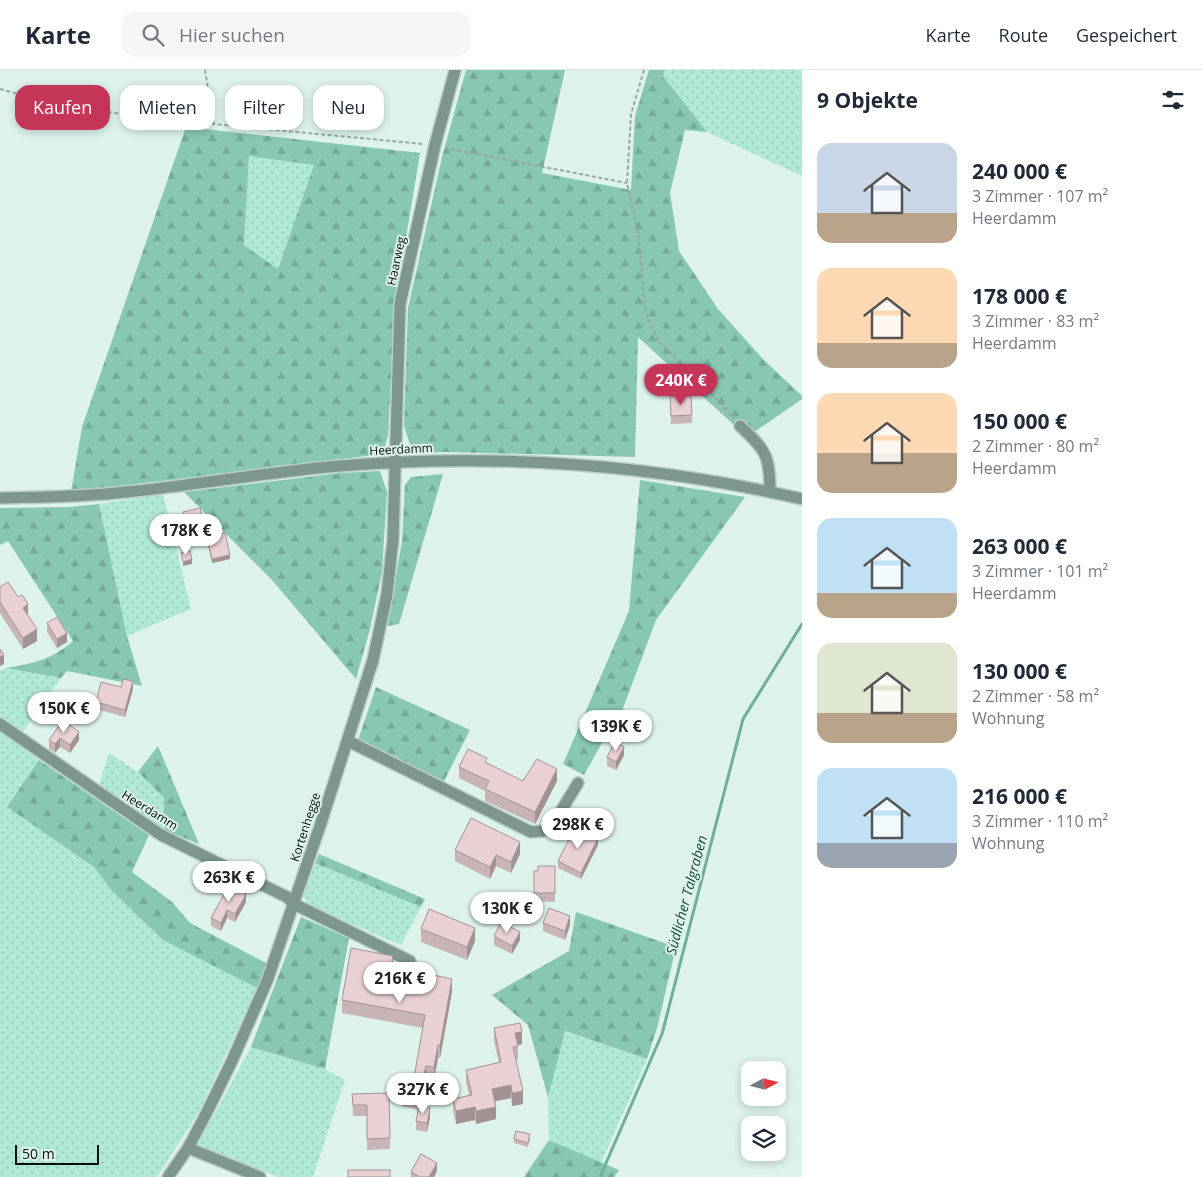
<!DOCTYPE html>
<html lang="de">
<head>
<meta charset="utf-8">
<style>
	body { margin:0; font-family:"Open Sans",sans-serif; background:#f6f6f7; color:#1f2937; height:100vh; display:flex; flex-direction:column; font-size:19px; white-space:nowrap }
	* { box-sizing:border-box; margin:0 }
	p { font-size:16px; color:#747a83 }
	.icon { flex:none; width:28px; height:28px; fill:none; stroke:currentColor; stroke-width:2; stroke-linecap:round; stroke-linejoin:round }
	.map { position:relative; flex:1; overflow:hidden }
	.drawer { display:flex; flex-direction:column; background:#fff; width:400px }
	.drawer>* { flex:none }
	.banner { position:absolute; left:15px; top:15px; width:475px; height:45px; display:flex; gap:10px }
	.needle { width:32px; rotate:83deg }
	.controls { position:absolute; left:741px; top:991px; display:grid; gap:10px }
	.controls a { display:grid; place-items:center; width:45px; height:45px; border-radius:10px; background:#fff; box-shadow:0 2px 8px #0003; font-size:25px }
	.scale { position:absolute; left:15px; bottom:12px; width:84px; box-sizing:border-box; padding-left:5px; border:2px solid #070e0b; border-top:0; font-size:14px; line-height:18px; white-space:nowrap; color:#070e0b; -webkit-text-stroke:4px #dcf2ea; paint-order:stroke }
	.price { position:absolute; translate:-50% -42px; padding:0 11px; border-radius:18px; background:#fff; color:#222; font-size:16px; line-height:32px; filter:drop-shadow(0 1px 2px #0008) }
	.price::after { content:''; position:absolute; left:50%; top:30px; width:15px; height:11px; margin-left:-8px; background:inherit; clip-path:polygon(0 0,100% 0,50% 100%) }
	.price.current { background:#c53557; color:#fff }
	ul { padding:0; list-style:none }
	li { display:flex; align-items:center; gap:15px; height:125px; padding:0 15px }
	li span { display:grid; place-items:center; flex:none; width:140px; height:100px; border-radius:15px; color:#555 }
	li>.icon { margin-inline-start:auto }
	span .icon { width:60px; height:60px; fill:#fffc; stroke-width:1 }
	li b { font-size:21px }
	h2 { display:flex; justify-content:space-between; align-items:center; height:60px; padding:0 15px; font-size:21px }
	.pill { padding:0 18px; border-radius:15px; background:#fff; box-shadow:0 2px 8px #0003; font-size:18px; line-height:45px }
	.pill.current { background:#c53557; color:#fff }
	header { display:flex; align-items:center; gap:30px; box-sizing:border-box; height:70px; padding:0 25px; background:#fff; border-bottom:1px solid #e0e1e3 }
	header strong { font-size:24px }
	nav { display:flex; gap:28px; margin-inline-start:auto; font-size:18px }
	.search { width:350px; height:45px; background:#f6f6f7; display:flex; align-items:center; gap:12px; box-sizing:border-box; padding:0 18px; border-radius:15px; color:#747a83; font-size:19px }
	main { display:flex; flex:1; min-height:0 }
	.map>svg:first-child { display:block }
</style>
</head>
<body>
<header>
<strong>Karte</strong>
<div class="search"><svg class="icon" aria-label="search" viewBox="0 0 24 24"><circle cx="10" cy="10" r="6"/><path d="M15 15l6 6"/></svg>Hier suchen</div>
<nav><a>Karte</a><a>Route</a><a>Gespeichert</a></nav>
</header>
<main>
<div class="map">
<svg width="802" height="1107" viewBox="0 0 802 1107">
	<defs>
		<pattern id="green-dots" width="8" height="8" patternUnits="userSpaceOnUse" patternTransform="scale(1.25)"><rect width="8" height="8" fill="#afe8d4"/><path d="M2 2h.1M6 6h.1" fill="none" stroke="#95c6b5" stroke-width="1.8" stroke-linecap="round"/></pattern>
		<pattern id="forest-firs" width="22" height="20" patternUnits="userSpaceOnUse" patternTransform="scale(1.25)"><rect width="22" height="20" fill="#88c7b2"/><path d="M5 1l3.5 6h-7zM16 11l3.5 6h-7z" fill="#74aa98"/></pattern>
	</defs>
	<rect width="100%" height="100%" fill="#dcf2ea"/>
	<!-- green -->
	<g fill="url(#green-dots)">
		<polygon points="665,0 802,0 802,106 707,62 663,6"/>
		<polygon points="249,86 314,95 278,199 244,175"/>
		<polygon points="163,424 191,539 127,566 99,434"/>
		<polygon points="6,598 61,608 22,663 0,648 0,601"/>
		<polygon points="0,661 39,690 7,737 94,797 112,821 163,870 257,918 200,1040 157,1107 0,1107"/>
		<polygon points="109,683 138,702 164,728 164,760 99,716"/>
		<polygon points="315,793 421,837 401,875 310,837 303,826"/>
		<polygon points="564,961 647,989 601,1093 549,1070 548,1027"/>
		<polygon points="251,977 325,999 345,1010 313,1107 279,1107 197,1076"/>
	</g>
	<!-- forest -->
	<g fill="url(#forest-firs)" fill-rule="evenodd">
		<polygon points="466,0 565,0 542,103 631,120 635,46 649,0 665,0 663,6 707,62 685,60 670,123 679,181 718,239 763,289 802,326 802,329 747,367 638,267 635,387 447,382 413,383 404,356 408,238 442,87"/>
		<path d="M186,57L420,83L395,234L388,365L383,384L71,422L82,357ZM249,86L314,95L278,199L244,175Z"/>
		<polygon points="380,401 387,422 382,502 370,559 356,609 272,510 184,422 341,403"/>
		<polygon points="443,404 399,554 387,556 402,471 405,415 411,407"/>
		<polygon points="640,410 745,427 656,550 616,657 612,655 584,705 563,694 629,541"/>
		<path d="M99,434L127,566L142,616L67,601L61,608L6,598C32,594 53,589 73,571L8,471L0,475V438L69,437Z"/>
		<polygon points="376,617 470,660 443,713 358,670"/>
		<polygon points="158,676 199,774 164,760 164,728 138,702"/>
		<polygon points="39,690 149,765 132,802 172,832 190,853 268,894 257,918 163,870 112,821 94,797 7,737"/>
		<polygon points="319,784 425,829 421,837 315,793"/>
		<polygon points="576,842 676,877 657,958 647,989 565,961 548,1027 528,955 492,925 569,881"/>
		<polygon points="301,847 349,868 325,999 251,977"/>
		<polygon points="549,1070 619,1100 614,1107 524,1107"/>
	</g>
	<g fill="none" stroke-linecap="round" stroke-linejoin="round">
		<!-- stream -->
		<polyline stroke="#70af9a" stroke-width="3" points="600,1107 662,964 743,649 802,554"/>
		<!-- minor casing -->
		<g stroke="#bacec6" stroke-width="14">
			<g id="minor">
				<path d="M740,356C766,380 770,386 770,422"/>
				<path d="M0,428C42,427 84,427 126,422C197,415 267,402 339,396C494,383 650,394 802,429"/>
				<polyline points="0,654 161,765 287,827 294,834 410,891"/>
				<polyline points="348,671 531,762 543,761 552,756 578,713"/>
				<polyline points="188,1078 260,1107"/>
				<polyline points="168,1107 188,1078 206,1044 231,993 267,911 321,753 373,590 387,524 393,469 400,234 435,75 455,0"/>
			</g>
		</g>
		<!-- path -->
		<g stroke="#97a8a2" stroke-width="2" stroke-dasharray="4 2.5" stroke-linecap="butt">
			<polyline points="205,0 214,54"/>
			<polyline points="644,0 631,44 627,113 639,167 644,231 649,252 659,272 693,303 734,348"/>
			<polyline points="0,19 63,36 160,49 423,74"/>
			<polyline points="445,78 627,113"/>
		</g>
		<!-- minor -->
		<use href="#minor" stroke="#7d978d" stroke-width="11"/>
	</g>
	<!-- wall -->
	<g fill="#c8b4b5">
		<polygon points="670,326 692,345 692,353 671,354"/>
		<polygon points="200,438 206,472 197,474 195,463 186,465 183,450 183,442"/>
		<polygon points="207,467 230,489 212,493 207,471"/>
		<polygon points="0,517 28,545 37,571 23,579 0,543"/>
		<polygon points="47,553 67,572 57,578 47,562"/>
		<polygon points="121,617 133,619 125,647 96,639 96,632"/>
		<polygon points="63,650 79,670 70,683 60,677 55,683 49,679 49,670"/>
		<polygon points="624,685 616,700 607,696 607,687"/>
		<polygon points="487,693 523,711 557,711 535,754 485,731 485,721 459,708 459,697"/>
		<polygon points="598,775 581,809 558,798 558,791"/>
		<polygon points="455,780 520,784 511,803 496,796 490,809 455,791"/>
		<polygon points="555,796 555,832 534,831 534,801 538,801"/>
		<polygon points="246,832 235,852 227,848 221,861 211,856 211,848"/>
		<polygon points="543,853 570,855 565,870 543,861"/>
		<polygon points="421,859 475,871 467,890 421,872"/>
		<polygon points="494,866 520,870 512,884 494,875"/>
		<polygon points="393,898 390,912 430,920 452,922 440,988 438,988 434,1010 426,1009 419,1036 430,1047 427,1062 416,1060 416,1051 418,1040 402,1036 402,1024 414,1008 423,958 342,943 342,930"/>
		<polygon points="494,958 522,974 518,975 518,989 516,989 523,1034 512,1036 511,1028 495,1031 496,1049 476,1054 475,1050 456,1054 453,1041 453,1029 469,1025 466,1012 466,1000 499,993 494,971"/>
		<polygon points="389,1023 390,1079 367,1080 367,1046 353,1046 352,1024"/>
		<polygon points="530,1068 528,1077 514,1073 514,1069"/>
		<polygon points="437,1101 434,1107 411,1107 411,1102"/>
	</g>
	<!-- shaded-wall -->
	<g fill="#a39294">
		<polygon points="195,454 195,463 186,465 186,456"/>
		<polygon points="206,463 206,472 197,474 197,465"/>
		<polygon points="230,485 230,489 212,493 212,489"/>
		<polygon points="192,489 192,494 183,496 183,492"/>
		<polygon points="28,534 28,545 23,549 23,538"/>
		<polygon points="37,559 37,571 23,579 23,568"/>
		<polygon points="67,563 67,572 57,578 57,569"/>
		<polygon points="4,585 4,594 0,596 0,587"/>
		<polygon points="133,611 133,619 125,647 125,640"/>
		<polygon points="79,662 79,670 70,683 70,675"/>
		<polygon points="60,668 60,677 55,683 55,674"/>
		<polygon points="624,677 624,685 616,700 616,692"/>
		<polygon points="557,699 557,711 535,754 535,742"/>
		<polygon points="598,768 598,775 581,809 581,803"/>
		<polygon points="520,772 520,784 511,803 511,792"/>
		<polygon points="496,785 496,796 490,809 490,797"/>
		<polygon points="246,824 246,832 235,852 235,844"/>
		<polygon points="227,840 227,848 221,861 221,853"/>
		<polygon points="570,846 570,855 565,870 565,861"/>
		<polygon points="475,858 475,871 467,890 467,877"/>
		<polygon points="520,862 520,870 512,884 512,876"/>
		<polygon points="393,886 393,898 388,925 388,912"/>
		<polygon points="452,909 452,922 440,988 440,976"/>
		<polygon points="522,962 522,974 515,976 515,963"/>
		<polygon points="438,975 438,988 434,1010 434,997"/>
		<polygon points="426,996 426,1009 418,1040 418,1027"/>
		<polygon points="511,1015 511,1028 492,1032 492,1019"/>
		<polygon points="523,1021 523,1034 512,1036 512,1023"/>
		<polygon points="475,1037 475,1050 456,1054 456,1041"/>
		<polygon points="496,1037 496,1049 476,1054 476,1041"/>
		<polygon points="430,1038 430,1047 427,1062 427,1053"/>
		<polygon points="437,1093 437,1101 434,1107 429,1107"/>
	</g>
	<!-- building -->
	<g fill="#e9d1d3" stroke="#a39294">
		<polygon points="670,326 691,326 692,345 671,346"/>
		<polygon points="200,438 206,463 197,465 195,454 186,456 183,442"/>
		<polygon points="225,463 230,485 212,489 207,467"/>
		<polygon points="190,481 192,489 183,492 181,483"/>
		<polygon points="8,512 18,527 22,525 28,534 23,538 37,559 23,568 0,532 0,517"/>
		<polygon points="57,547 67,563 57,569 47,553"/>
		<polygon points="0,579 4,585 0,587"/>
		<polygon points="123,609 133,611 125,640 96,632 101,612 121,617"/>
		<polygon points="63,650 79,662 70,675 60,668 55,674 49,670"/>
		<polygon points="615,672 624,677 616,692 607,687"/>
		<polygon points="468,679 487,688 485,692 523,711 537,689 557,699 535,742 485,719 489,711 459,697"/>
		<polygon points="471,748 520,772 511,792 496,785 490,797 455,780"/>
		<polygon points="575,757 598,768 581,803 558,791"/>
		<polygon points="538,796 555,796 555,823 534,823 534,801 538,801"/>
		<polygon points="229,815 246,824 235,844 227,840 221,853 211,848"/>
		<polygon points="549,838 570,846 565,861 543,853"/>
		<polygon points="429,839 475,858 467,877 421,859"/>
		<polygon points="501,852 520,862 512,876 494,866"/>
		<polygon points="351,878 393,886 388,912 430,920 433,905 452,909 440,976 438,975 434,997 426,996 418,1027 402,1024 406,1006 414,1008 425,945 342,930"/>
		<polygon points="520,953 522,962 515,963 518,976 513,977 523,1021 512,1023 511,1015 492,1019 496,1037 476,1041 475,1037 456,1041 453,1029 472,1025 466,1000 501,992 494,958"/>
		<polygon points="389,1023 390,1068 367,1069 367,1035 353,1035 352,1024"/>
		<polygon points="419,1036 430,1038 427,1053 416,1051"/>
		<polygon points="516,1061 530,1064 528,1073 514,1069"/>
		<polygon points="421,1084 437,1093 429,1107 420,1107 411,1102"/>
		<rect x="348" y="1100" width="42" height="7"/>
	</g>
	<g text-anchor="middle" dominant-baseline="central" stroke-width="4" stroke-linejoin="round" paint-order="stroke">
		<!-- street labels -->
		<g font-size="12" fill="#070e0b" stroke="#dcf2ea">
			<text transform="translate(396 191) rotate(-78)">Haarweg</text>
			<text transform="translate(401 379) rotate(-3)">Heerdamm</text>
			<text transform="translate(150 740) rotate(32)">Heerdamm</text>
			<text transform="translate(305 757) rotate(-72)">Kortenhegge</text>
		</g>
		<!-- water labels -->
		<g font-size="14" font-style="italic" fill="#154a3b" stroke="#dcf2ea">
			<text transform="translate(686 825) rotate(-75)">Südlicher Talgraben</text>
		</g>
	</g>
</svg>
<div class="controls">
<a><svg class="needle" viewBox="-14 -14 28 28"><path d="M0-13l5 13h-10z" fill="#e53935"/><path d="M0 13l5-13h-10z" fill="#747a83"/></svg></a>
<a><svg class="icon" aria-label="layers" viewBox="0 0 24 24"><path d="M12 4l9 5-9 5-9-5zM3 14l9 5 9-5"/></svg></a>
</div>
<div class="scale">50 m</div>
<b class="price current" style="left:681px;top:336px">240K €</b>
<b class="price" style="left:186px;top:486px">178K €</b>
<b class="price" style="left:64px;top:664px">150K €</b>
<b class="price" style="left:616px;top:682px">139K €</b>
<b class="price" style="left:578px;top:780px">298K €</b>
<b class="price" style="left:229px;top:833px">263K €</b>
<b class="price" style="left:507px;top:864px">130K €</b>
<b class="price" style="left:400px;top:934px">216K €</b>
<b class="price" style="left:423px;top:1045px">327K €</b>
<div class="banner">
<a class="pill current">Kaufen</a>
<a class="pill">Mieten</a>
<a class="pill">Filter</a>
<a class="pill">Neu</a>
</div>
</div>
<section class="drawer">
<h2>9 Objekte<svg class="icon" aria-label="filters" viewBox="0 0 24 24"><path d="M4 7h16M4 17h16"/><circle cx="9" cy="7" r="2"/><circle cx="15" cy="17" r="2"/></svg></h2>
<ul>
<li><span style="background:linear-gradient(#c9d6e8 70%,#b9a48a 0)"><svg class="icon" aria-label="home" viewBox="0 0 24 24"><path d="M3 11l9-7 9 7M6 9v11h12V9"/></svg></span><div><b>240 000 €</b><p>3 Zimmer · 107 m²</p><p>Heerdamm</p></div></li>
<li><span style="background:linear-gradient(#ffd9b3 75%,#b9a48a 0)"><svg class="icon" aria-label="home" viewBox="0 0 24 24"><path d="M3 11l9-7 9 7M6 9v11h12V9"/></svg></span><div><b>178 000 €</b><p>3 Zimmer · 83 m²</p><p>Heerdamm</p></div></li>
<li><span style="background:linear-gradient(#ffd9b3 60%,#b9a48a 0)"><svg class="icon" aria-label="home" viewBox="0 0 24 24"><path d="M3 11l9-7 9 7M6 9v11h12V9"/></svg></span><div><b>150 000 €</b><p>2 Zimmer · 80 m²</p><p>Heerdamm</p></div></li>
<li><span style="background:linear-gradient(#bfe0f5 75%,#b9a48a 0)"><svg class="icon" aria-label="home" viewBox="0 0 24 24"><path d="M3 11l9-7 9 7M6 9v11h12V9"/></svg></span><div><b>263 000 €</b><p>3 Zimmer · 101 m²</p><p>Heerdamm</p></div></li>
<li><span style="background:linear-gradient(#dfe7d0 70%,#b9a48a 0)"><svg class="icon" aria-label="home" viewBox="0 0 24 24"><path d="M3 11l9-7 9 7M6 9v11h12V9"/></svg></span><div><b>130 000 €</b><p>2 Zimmer · 58 m²</p><p>Wohnung</p></div></li>
<li><span style="background:linear-gradient(#bfe0f5 75%,#9aa5b1 0)"><svg class="icon" aria-label="home" viewBox="0 0 24 24"><path d="M3 11l9-7 9 7M6 9v11h12V9"/></svg></span><div><b>216 000 €</b><p>3 Zimmer · 110 m²</p><p>Wohnung</p></div></li>
</ul>
</section>
</main>
</body>
</html>
